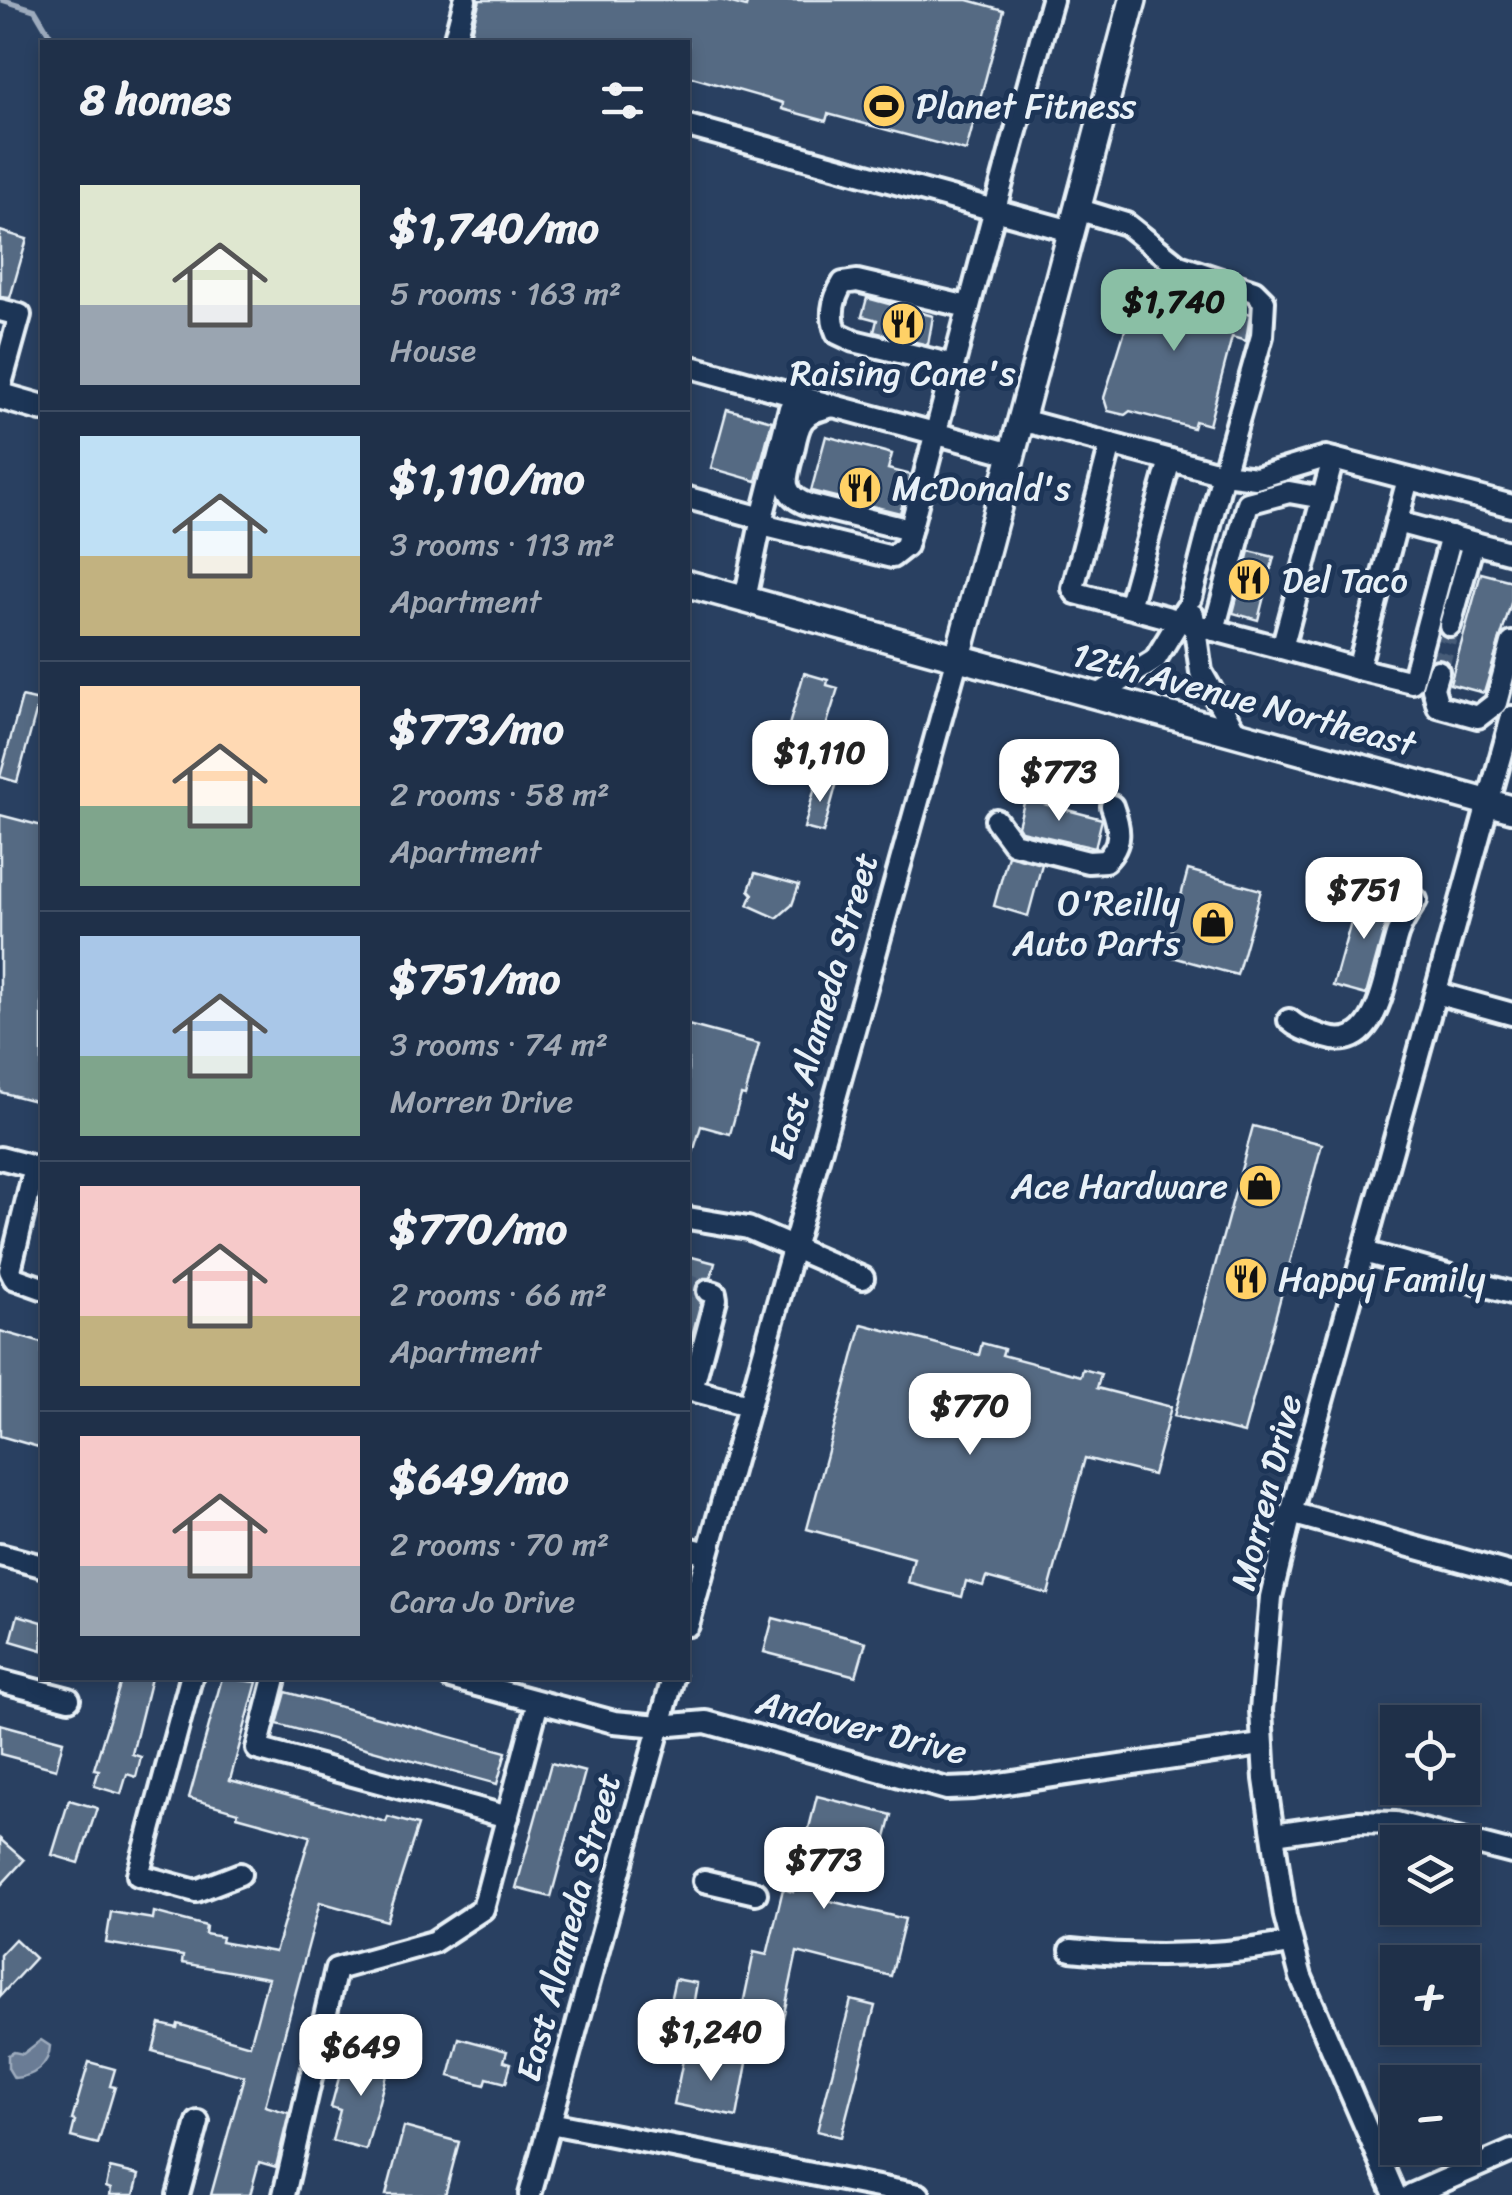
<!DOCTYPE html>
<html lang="en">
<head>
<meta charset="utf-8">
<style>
	body { margin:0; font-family:Sriracha,sans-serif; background:#2c3c53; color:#f1f3f6; height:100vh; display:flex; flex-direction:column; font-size:38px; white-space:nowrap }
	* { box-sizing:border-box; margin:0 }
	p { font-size:32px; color:#a1a9b4 }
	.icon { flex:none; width:55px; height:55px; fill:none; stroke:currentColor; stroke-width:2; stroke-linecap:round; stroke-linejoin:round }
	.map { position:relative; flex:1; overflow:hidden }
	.sheet { position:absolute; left:40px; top:40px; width:650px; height:1640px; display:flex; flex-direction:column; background:#1f3049; border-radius:0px; box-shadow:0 5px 15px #0003,0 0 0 2px #3c4b61 }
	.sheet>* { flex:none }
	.buttons { position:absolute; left:1380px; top:1705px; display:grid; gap:20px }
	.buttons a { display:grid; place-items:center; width:100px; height:100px; border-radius:0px; background:#1f3049; box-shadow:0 5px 15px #0003,0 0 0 2px #3c4b61; font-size:50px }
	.price { position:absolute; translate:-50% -85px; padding:0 22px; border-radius:20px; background:#fff; color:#222; font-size:32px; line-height:65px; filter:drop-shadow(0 2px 5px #0008) }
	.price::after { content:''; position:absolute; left:50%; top:60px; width:30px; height:22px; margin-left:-15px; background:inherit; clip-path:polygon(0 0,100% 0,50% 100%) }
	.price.selected { background:#8abfa5; color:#111 }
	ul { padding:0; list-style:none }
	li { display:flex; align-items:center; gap:30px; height:250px; padding:0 40px }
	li+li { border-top:2px solid #3c4b61 }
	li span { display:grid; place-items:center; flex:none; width:280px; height:200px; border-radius:0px; color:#555 }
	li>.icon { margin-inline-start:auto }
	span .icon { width:120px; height:120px; fill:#fffc; stroke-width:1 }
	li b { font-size:42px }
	h2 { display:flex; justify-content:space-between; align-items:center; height:120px; padding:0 40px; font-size:42px }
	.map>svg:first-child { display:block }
</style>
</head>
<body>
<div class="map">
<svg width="1512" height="2195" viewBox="0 0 1512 2195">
	<rect width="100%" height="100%" fill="#294061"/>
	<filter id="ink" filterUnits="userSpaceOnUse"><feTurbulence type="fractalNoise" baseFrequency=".01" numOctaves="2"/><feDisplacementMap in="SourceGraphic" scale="20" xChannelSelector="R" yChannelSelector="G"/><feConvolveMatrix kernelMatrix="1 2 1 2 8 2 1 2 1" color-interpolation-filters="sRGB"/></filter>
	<g filter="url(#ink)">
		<!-- water -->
		<path fill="#6b7c95" stroke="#9dabbd" stroke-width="2.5" d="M41,2040L50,2046C49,2066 33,2077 14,2078L8,2068V2055L14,2052L23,2054Z"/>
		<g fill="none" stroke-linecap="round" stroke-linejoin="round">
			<!-- stream -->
			<polyline stroke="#9dabbd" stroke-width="6" points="3,0 35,10 54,42"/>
		</g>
		<!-- building -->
		<g fill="#556a83" stroke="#e8f1f8" stroke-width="2.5">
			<polygon points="480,0 721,0 746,7 748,0 968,0 1004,10 966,151 828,114 826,121 782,109 783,103 688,76 688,42 468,42"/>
			<polygon points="0,231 27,239 10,298 0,297"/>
			<polygon points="1141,278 1242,304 1240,311 1250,314 1246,341 1232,337 1209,425 1195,421 1193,428 1130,411 1125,415 1108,411 1104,398"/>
			<polygon points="867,298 933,316 928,345 874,332 877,320 862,316"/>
			<polygon points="727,409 772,421 756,481 711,468"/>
			<polygon points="826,436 892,454 888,469 911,475 900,513 811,491"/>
			<polygon points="1249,551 1274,557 1258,620 1233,613"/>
			<polygon points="1481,573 1512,581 1512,600 1484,693 1450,684"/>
			<polygon points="804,673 828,680 827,685 838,688 813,768 779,760"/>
			<polygon points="22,697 39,701 17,782 0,777"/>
			<polygon points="818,776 837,782 823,833 804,828"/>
			<polygon points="1025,799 1102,819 1095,848 1021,831 1018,826"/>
			<polygon points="0,815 42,826 42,1103 0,1092"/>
			<polygon points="1008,855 1042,864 1028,916 994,906"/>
			<polygon points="1188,870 1261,890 1237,975 1165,955"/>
			<polygon points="755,873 799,885 792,905 777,918 748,905 753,894 749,890"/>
			<polygon points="1360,890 1398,901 1384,930 1366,995 1333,986"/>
			<polygon points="688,1025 759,1044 745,1096 741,1095 730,1134 701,1126 692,1156 688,1155"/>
			<polygon points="1253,1126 1322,1144 1244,1433 1174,1416"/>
			<polygon points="688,1256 715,1263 711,1278 704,1278 695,1286 695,1295 701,1302 689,1347"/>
			<polygon points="862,1324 979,1355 982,1343 1004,1349 1002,1355 1081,1376 1083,1369 1101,1374 1097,1388 1171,1407 1153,1475 1085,1458 1048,1594 986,1577 983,1586 966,1581 962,1597 908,1583 914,1558 807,1529"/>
			<polygon points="0,1331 42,1343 42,1448 0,1436"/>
			<polygon points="18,1615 42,1622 42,1650 11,1641"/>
			<polygon points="773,1618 866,1642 856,1676 764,1652"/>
			<polygon points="122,1678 151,1678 132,1754 141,1757 136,1777 127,1774 121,1794 94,1786 99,1770 94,1769"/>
			<polygon points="222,1678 257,1682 230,1780 386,1822 388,1817 418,1825 387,1921 320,1902 265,2106 289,2113 276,2167 259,2162 250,2195 211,2195 244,2076 153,2051 160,2024 177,2028 178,2024 250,2045 268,1978 182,1963 183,1956 106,1943 111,1912 153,1919 154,1912 206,1926 205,1934 222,1937 221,1942 275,1952 310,1836 237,1816 238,1812 189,1798"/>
			<polygon points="286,1692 506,1752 497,1784 277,1724"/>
			<polygon points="0,1724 63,1741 56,1769 0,1754"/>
			<polygon points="551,1763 585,1772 551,1897 516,1888"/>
			<polygon points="817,1796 892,1815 881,1857 836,1846 822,1899 905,1919 891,1976 797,1952 782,2023 741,2014 754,1952 767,1955 783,1889 793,1892"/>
			<polygon points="69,1800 97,1808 79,1863 52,1855"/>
			<polygon points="0,1839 24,1860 0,1886"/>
			<polygon points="15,1939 35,1958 0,1996 0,1955"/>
			<polygon points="675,1979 697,1983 693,2006 670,2001"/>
			<polygon points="851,2000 875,2006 841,2137 817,2131"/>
			<polygon points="459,2038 507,2051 504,2061 511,2063 506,2083 487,2078 485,2085 449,2076"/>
			<polygon points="370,2043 393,2049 366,2150 332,2141 340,2110 331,2107 340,2074 360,2079"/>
			<polygon points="685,2050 747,2063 737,2117 674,2104"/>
			<polygon points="89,2062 115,2069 110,2086 115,2087 98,2144 71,2137 75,2121 72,2120"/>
			<polygon points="404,2127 459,2142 445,2195 386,2195"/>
			<polygon points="110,2168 139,2175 134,2195 110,2195 111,2189 106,2187"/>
		</g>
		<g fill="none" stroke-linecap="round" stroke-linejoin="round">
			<!-- minor-tunnel -->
			<g stroke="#465b78" stroke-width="20" stroke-dasharray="20 10" stroke-linecap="butt">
				<polyline points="1438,671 1450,625"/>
				<polyline points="688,1285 708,1291"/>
			</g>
			<!-- minor casing -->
			<g stroke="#e8f1f8" stroke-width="28">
				<g id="minor">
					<polyline points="454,42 465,0"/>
					<polyline points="688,126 1071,231"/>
					<polyline points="1077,209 1126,224 1179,266 1254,291 1264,301 1262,336 1223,474 1256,478 1326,457 1512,506"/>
					<polyline points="0,310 20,315 0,387"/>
					<path d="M953,365L854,341L837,333C829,315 833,299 843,283L857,281L968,307"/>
					<polyline points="688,366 804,398"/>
					<path d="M833,406C822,409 810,411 803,420C797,428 795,441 793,451C786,477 778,494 809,505L910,530"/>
					<polyline points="1021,420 1223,474 1191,598"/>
					<polyline points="1111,444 1073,588 1076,593 1282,648 1333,459"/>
					<path d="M1012,454L804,398L790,408L762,518L770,527L892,557L906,546C954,364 1001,181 1052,0"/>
					<polyline points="688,498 762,518 745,599"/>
					<polyline points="1397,522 1512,553"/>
					<polyline points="1129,607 1170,460"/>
					<polyline points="1193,615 1201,672 1236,733"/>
					<polyline points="1450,625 1473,543"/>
					<polyline points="1214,630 1248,503 1289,492 1323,498"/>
					<polyline points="1282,648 1358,669 1408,479"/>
					<polyline points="1358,669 1412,682 1451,536"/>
					<polyline points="1438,671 1433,688 1438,706 1478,717 1496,703 1512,643"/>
					<polyline points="1098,695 1155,660 1186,609"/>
					<path d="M996,820L1013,843L1088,862L1105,861C1123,844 1120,828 1112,806"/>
					<polyline points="1436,993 1512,1014"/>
					<path d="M1289,1020C1300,1030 1312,1032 1325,1037C1380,1055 1385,972 1397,935C1401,923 1409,911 1416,900"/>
					<polyline points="0,1158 42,1169"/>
					<polyline points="35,1167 10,1270 14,1278 42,1288"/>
					<polyline points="688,1218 748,1228 863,1278"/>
					<polyline points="1364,1252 1512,1293"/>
					<polyline points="688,1389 748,1405"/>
					<polyline points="692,1390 716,1299 715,1293 708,1291"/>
					<polyline points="1291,1513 1512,1574"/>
					<polyline points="688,1548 707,1553"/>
					<polyline points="0,1555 42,1566"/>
					<polyline points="688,1625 958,657"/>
					<polyline points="191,1678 138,1875 196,1891 240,1874"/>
					<polyline points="275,1678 257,1749 508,1817"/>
					<polyline points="451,1678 614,1722 660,1726 706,1722 947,1789 973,1788 1261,1745"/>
					<polyline points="0,1681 69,1699"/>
					<polyline points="1274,1834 1357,1822 1396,1823 1512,1853"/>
					<polyline points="704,1881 756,1893"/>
					<path d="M1071,1950C1145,1958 1217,1957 1290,1943"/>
					<polyline points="550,2123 919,2195"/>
					<polyline points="178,2195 198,2122"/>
					<polyline points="284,2195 336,1969 433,1942 483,1909 538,1702"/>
					<polyline points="530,2195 673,1678"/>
					<polyline points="1395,2195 1301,1977 1285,1916 1265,1779 1261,1710 1271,1597 1291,1513 1512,717"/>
					<polyline points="1411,2195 1512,2151"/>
				</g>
			</g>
			<!-- major casing -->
			<g stroke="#e8f1f8" stroke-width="32">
				<g id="major">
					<polyline points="0,396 42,408"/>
					<polyline points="688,584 1512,809"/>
					<polyline points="958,657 1133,0"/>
				</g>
			</g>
			<!-- minor -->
			<use href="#minor" stroke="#1d3557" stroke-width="20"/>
			<!-- major -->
			<use href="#major" stroke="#1d3557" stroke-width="25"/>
		</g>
	</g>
	<!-- icons -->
	<defs>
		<g id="stadium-disc" transform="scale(2.25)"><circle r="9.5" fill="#ffd166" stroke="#1d3557"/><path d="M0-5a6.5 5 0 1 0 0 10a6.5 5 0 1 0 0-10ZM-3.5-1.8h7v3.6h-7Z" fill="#111"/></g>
		<g id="restaurant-disc" transform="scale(2.25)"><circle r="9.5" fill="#ffd166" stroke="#1d3557"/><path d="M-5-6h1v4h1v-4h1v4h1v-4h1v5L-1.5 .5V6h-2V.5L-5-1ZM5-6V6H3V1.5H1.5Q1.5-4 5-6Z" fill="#111"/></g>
		<g id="shop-disc" transform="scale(2.25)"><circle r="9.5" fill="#ffd166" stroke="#1d3557"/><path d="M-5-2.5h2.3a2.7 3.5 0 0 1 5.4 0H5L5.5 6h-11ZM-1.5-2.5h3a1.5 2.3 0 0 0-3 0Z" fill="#111"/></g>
	</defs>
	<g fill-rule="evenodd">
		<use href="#stadium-disc" x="884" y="106"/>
		<use href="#restaurant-disc" x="903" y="324"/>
		<use href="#restaurant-disc" x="860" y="488"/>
		<use href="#restaurant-disc" x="1249" y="580"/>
		<use href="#shop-disc" x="1213" y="923"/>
		<use href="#shop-disc" x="1260" y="1186"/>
		<use href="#restaurant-disc" x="1246" y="1279"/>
	</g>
	<g text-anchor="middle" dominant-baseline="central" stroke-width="10" stroke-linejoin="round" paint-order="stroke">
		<!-- poi labels -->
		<g font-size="35" fill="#e8f1f8" stroke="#1d3557" text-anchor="start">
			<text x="916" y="106">Planet Fitness</text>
			<text x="903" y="373" text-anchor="middle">Raising Cane's</text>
			<text x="892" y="488">McDonald's</text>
			<text x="1282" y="580">Del Taco</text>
			<text x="1180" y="903" text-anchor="end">O'Reilly<tspan x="1180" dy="40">Auto Parts</tspan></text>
			<text x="1228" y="1186" text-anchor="end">Ace Hardware</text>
			<text x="1278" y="1279">Happy Family</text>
		</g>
		<!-- street labels -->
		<g font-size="35" fill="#e8f1f8" stroke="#1d3557">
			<text transform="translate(1244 699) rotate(15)">12th Avenue Northeast</text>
			<text transform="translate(823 1006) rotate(-74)">East Alameda Street</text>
			<text transform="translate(1266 1492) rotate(-76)">Morren Drive</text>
			<text transform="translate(862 1727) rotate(14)">Andover Drive</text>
			<text transform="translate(568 1927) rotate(-75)">East Alameda Street</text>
		</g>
	</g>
</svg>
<div class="buttons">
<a><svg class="icon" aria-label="locate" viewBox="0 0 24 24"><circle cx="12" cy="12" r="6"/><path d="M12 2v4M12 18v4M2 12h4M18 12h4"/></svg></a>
<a><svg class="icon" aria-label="layers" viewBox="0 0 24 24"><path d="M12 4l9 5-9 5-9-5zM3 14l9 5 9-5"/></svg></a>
<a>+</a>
<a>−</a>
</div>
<b class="price selected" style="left:1174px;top:354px">$1,740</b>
<b class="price" style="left:820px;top:805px">$1,110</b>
<b class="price" style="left:1059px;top:824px">$773</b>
<b class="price" style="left:1364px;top:942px">$751</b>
<b class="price" style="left:970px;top:1458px">$770</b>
<b class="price" style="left:824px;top:1912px">$773</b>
<b class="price" style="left:711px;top:2084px">$1,240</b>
<b class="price" style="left:361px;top:2099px">$649</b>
<section class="sheet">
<h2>8 homes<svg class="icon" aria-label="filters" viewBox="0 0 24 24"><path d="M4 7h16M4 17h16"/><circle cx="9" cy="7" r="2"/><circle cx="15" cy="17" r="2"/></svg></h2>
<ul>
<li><span style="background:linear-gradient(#dfe7d0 60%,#9aa5b1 0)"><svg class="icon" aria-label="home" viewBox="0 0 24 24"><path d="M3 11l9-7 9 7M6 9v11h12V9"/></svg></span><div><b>$1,740/mo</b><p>5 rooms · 163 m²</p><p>House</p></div></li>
<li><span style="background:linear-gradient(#bfe0f5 60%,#c2b280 0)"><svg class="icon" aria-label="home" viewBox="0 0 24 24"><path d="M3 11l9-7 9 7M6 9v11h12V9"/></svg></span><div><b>$1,110/mo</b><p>3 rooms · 113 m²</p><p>Apartment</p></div></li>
<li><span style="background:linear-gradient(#ffd9b3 60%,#7fa58c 0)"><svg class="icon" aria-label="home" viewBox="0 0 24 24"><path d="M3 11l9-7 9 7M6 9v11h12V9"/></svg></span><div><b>$773/mo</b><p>2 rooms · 58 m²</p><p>Apartment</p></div></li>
<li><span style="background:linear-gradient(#a9c7e8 60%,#7fa58c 0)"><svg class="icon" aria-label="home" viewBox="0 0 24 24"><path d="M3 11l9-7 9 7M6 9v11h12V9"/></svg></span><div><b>$751/mo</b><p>3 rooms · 74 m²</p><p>Morren Drive</p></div></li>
<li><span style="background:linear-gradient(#f6c9c9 65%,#c2b280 0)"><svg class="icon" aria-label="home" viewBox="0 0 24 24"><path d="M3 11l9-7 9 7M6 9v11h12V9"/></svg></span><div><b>$770/mo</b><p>2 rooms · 66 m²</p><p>Apartment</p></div></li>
<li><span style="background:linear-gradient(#f6c9c9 65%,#9aa5b1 0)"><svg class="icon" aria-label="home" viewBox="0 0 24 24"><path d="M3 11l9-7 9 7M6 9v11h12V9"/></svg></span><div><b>$649/mo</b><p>2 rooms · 70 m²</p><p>Cara Jo Drive</p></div></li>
</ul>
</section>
</div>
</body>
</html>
